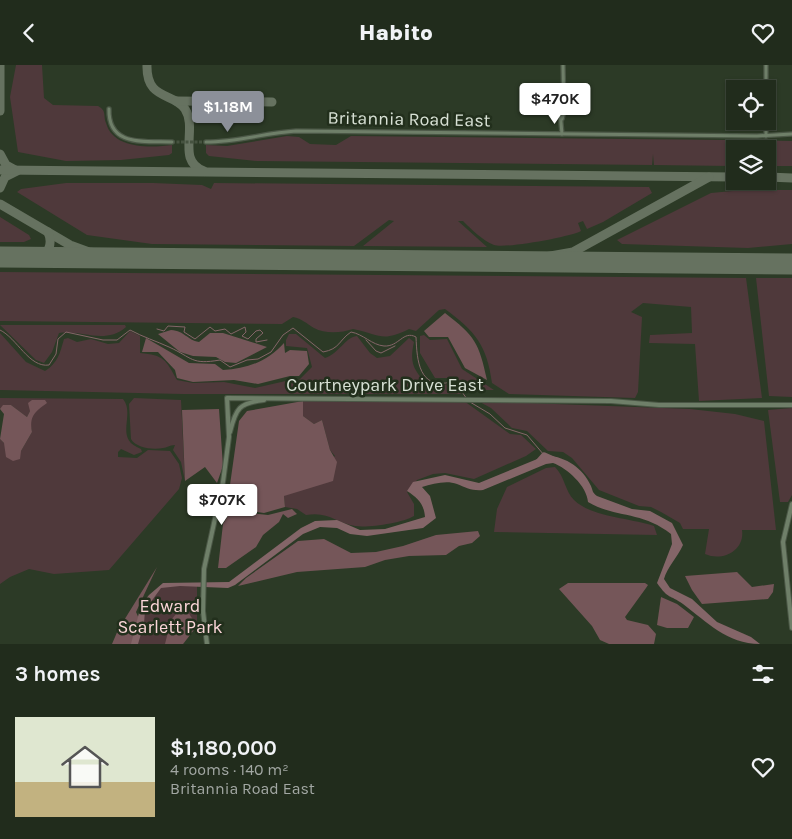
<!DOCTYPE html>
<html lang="en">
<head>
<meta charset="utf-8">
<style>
	body { margin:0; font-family:Karla,sans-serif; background:#2d3829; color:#f1f3f6; height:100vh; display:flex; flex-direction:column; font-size:19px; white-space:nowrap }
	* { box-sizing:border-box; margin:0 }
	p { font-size:16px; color:#a2a7a3 }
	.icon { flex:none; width:28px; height:28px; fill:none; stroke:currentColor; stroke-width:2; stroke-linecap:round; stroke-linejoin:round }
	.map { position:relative; height:579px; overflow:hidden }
	.panel { display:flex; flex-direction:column; background:#212c1c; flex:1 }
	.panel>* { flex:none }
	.buttons { position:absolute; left:726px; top:15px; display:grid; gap:10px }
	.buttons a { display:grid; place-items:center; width:50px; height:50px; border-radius:0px; background:#212c1c; box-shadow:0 1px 4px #0004,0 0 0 1px #3e483b; font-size:25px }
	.price { position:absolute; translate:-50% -42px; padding:0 11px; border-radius:5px; background:#fff; color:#222; font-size:16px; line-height:32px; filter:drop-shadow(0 1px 2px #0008) }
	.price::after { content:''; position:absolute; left:50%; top:30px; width:15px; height:11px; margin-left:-8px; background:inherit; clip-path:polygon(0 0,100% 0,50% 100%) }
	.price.selected { background:#8c9099; color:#fff }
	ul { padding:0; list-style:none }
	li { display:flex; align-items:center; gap:15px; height:125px; padding:0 15px }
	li+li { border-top:1px solid #3e483b }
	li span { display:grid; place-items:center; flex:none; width:140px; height:100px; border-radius:0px; color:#555 }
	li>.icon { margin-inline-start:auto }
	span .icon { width:60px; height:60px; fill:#fffc; stroke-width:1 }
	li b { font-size:21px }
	h2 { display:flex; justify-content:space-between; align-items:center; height:60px; padding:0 15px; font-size:21px }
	header { display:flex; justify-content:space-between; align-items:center; height:65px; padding:0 15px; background:#212c1c; font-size:22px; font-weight:800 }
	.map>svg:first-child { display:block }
</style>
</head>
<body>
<header><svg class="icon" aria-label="back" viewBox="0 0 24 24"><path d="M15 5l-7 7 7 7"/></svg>Habito<svg class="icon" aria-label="heart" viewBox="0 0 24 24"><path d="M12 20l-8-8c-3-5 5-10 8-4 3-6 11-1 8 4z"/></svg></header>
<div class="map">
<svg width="792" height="579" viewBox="0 0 792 579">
	<rect width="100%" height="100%" fill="#2c3a26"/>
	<!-- green -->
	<g fill="#4f393b">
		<path d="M16,0H42L44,33L53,40L98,41C107,46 103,50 106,58C113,84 150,83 172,80V88L169,90L121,95L66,96L18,87L10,32Z"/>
		<polygon points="287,71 299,72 310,79 336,80 351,71 726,75 731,99 731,101 654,100 653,89 652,100 257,96 209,91 206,88 206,80 227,81"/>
		<polygon points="734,75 792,76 792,101 768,101 768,84 735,84 735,94 732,86"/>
		<path d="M66,118H153L202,120L211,124L214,118L649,122L652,128L603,157L587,164L583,156L578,158L581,166C570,172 504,184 494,180C482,175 472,165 463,156H458L487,182L363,181L394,156L389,155L354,181L152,179L87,170L17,127L21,124Z"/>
		<polygon points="743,125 792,125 792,179 748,183 622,179 617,175 711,128"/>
		<polygon points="0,152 29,170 31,174 24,177 0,177"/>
		<path d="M0,207L746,213L762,333L699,336L695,279L649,278L650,270L692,268L691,242L643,238L631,247L642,252L638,327L635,333L509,329L492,318C487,280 475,266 445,244L439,245L416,266L409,264C381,278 380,269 353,264C341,268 325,269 314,263C306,258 302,254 293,252L282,259L0,256Z"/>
		<polygon points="756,213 792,213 792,332 769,331"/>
		<path d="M0,260H125L126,262C105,280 83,265 59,268L52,287L44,298L36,295Z"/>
		<path d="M130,266L140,271V288C164,290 166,295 177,315L193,318L224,317L255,323L290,315L298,316L312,302L307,283L286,281V275L289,269H296L325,293C340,288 344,273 357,271L370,288L377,293L390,291L409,273L414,277C409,299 414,305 428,321L452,319L462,329H183L0,325V268L26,297L45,306C58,298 60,288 64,274L68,273L77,277L91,274L108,279L119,278Z"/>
		<polygon points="424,270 430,275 447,274 462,304 494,325 468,325 456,313 435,313 420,288 420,271"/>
		<path d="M0,333L123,334C136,350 113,374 141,384L142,387L134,390L121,384L118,387V392L137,393L148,385L170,386L179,399L182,413L179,424L109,505L54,509L29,504L10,512L0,519V374L4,378L21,386L32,367L30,357L33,348L30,346L27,352L11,340L0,344Z"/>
		<path d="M134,333L181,335L185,416L181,397L173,385L175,380C169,380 167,383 163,383C153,385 136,383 131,374L129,339Z"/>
		<path d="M303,336H464L510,369L521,370L536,384L526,391L474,414L445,408L433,409L417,415L407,427L414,439V451C402,458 369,463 355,461C336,458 329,446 306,450L297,444L285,442L284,431L335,391L330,385L322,355L314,359L303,351Z"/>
		<path d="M478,336L690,344L735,349L764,356L776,465H742C745,485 723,497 705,489L709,464H683L680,458L661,447L651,442L639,441L599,425L572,393L563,387L548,386L527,366L512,363L491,343Z"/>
		<polygon points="792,343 792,430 788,437 780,437 768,345"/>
		<path d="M555,402C565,412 565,426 574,435C591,452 631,453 654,461L657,470L494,467L497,444L507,422L546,403Z"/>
		<polygon points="197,519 197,561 183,579 137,579 143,544 160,522"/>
	</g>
	<!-- forest -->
	<g fill="#755659">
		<path d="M445,248C475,271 479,278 487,315L465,303L448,272H429L424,266Z"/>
		<path d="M171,265C185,266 187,275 199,277L210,268H223L267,282L236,298L225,297L216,292L193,291L180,287L158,269Z"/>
		<path d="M146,273L189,298L215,299L223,305C247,304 268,296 284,278L285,288L290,285L307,286L309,299L299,311H290L258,319L234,315L193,317L177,313L175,305L158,287H142Z"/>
		<path d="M32,335H45L47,338C34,347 29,352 32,367L21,386L20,394L13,396L6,392L4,378L0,374L4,349L0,344L3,340H11L27,352L30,346L28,338Z"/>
		<polygon points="303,336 303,351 314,359 322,355 330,385 337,397 333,416 284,431 285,442 264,448 236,444 228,434 239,356 247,346"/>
		<polygon points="219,344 223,401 217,418 205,402 185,416 182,345"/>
		<polygon points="292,444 297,449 288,453 283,449 279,457 263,470 256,482 226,503 218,503 223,459 231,446 268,450"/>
		<polygon points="478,466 480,471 472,478 459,481 446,490 409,491 385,495 365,502 297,507 238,521 246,513 298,476 324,474 351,488 376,487 403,481 436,470"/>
		<polygon points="157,502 136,547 140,556 133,579 112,579 118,565"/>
		<polygon points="737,507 752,522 774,519 773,527 768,534 702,539 692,525 685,511"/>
		<polygon points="568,518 645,518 648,520 646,523 625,552 627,555 648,560 656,569 654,579 609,579 600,575 592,561 559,524"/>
		<polygon points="661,532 677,539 694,552 688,563 667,563 657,560"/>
		<polygon points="182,542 188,547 197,561 183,579 165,579 171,555"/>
	</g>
	<!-- water -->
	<path fill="#846568" d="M547,390C567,393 582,402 591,421C593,426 592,427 597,431L632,444L650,446L672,458L683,480C678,491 667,503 664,514L670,523L692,534L717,557L751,572L760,579C727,579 707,557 683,539C669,529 669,535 657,518L672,479L671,469C642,446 615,453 588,437C587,421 567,403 553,398L546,399L483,425C472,426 467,423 457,419C446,415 433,419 422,422L430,431L436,453L423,463L367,471L350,469L337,463L320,462L303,469L235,520L228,523L180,521L161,523L145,545L144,559L138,579H131L141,540L149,530L163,518L229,517L301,463L315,456L337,455L360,465L385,464L425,452C424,439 418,433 407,426L413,417L445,410L479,418Z"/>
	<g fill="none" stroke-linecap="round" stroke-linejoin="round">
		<!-- stream -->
		<g stroke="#846568" stroke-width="1">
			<polyline points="157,264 164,266 168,261 185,262 184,267 195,274 210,262 215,266 225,264 231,269 245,262 246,267 242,271 248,274 256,266 260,265 263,268 256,274 256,277 267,275"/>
			<path d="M0,265C17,273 29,303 49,300L56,289L58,274L66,267L103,275H117L130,265C143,272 156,276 169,282C193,293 191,300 220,295L230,302L247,295L258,294L271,287L283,270L293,263L323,287C340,284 339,275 351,267C363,269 372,280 384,281C399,282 403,265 416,272C417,296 419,325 451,317L457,320L467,334"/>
			<polyline points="366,275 376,286 381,288 395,281"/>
			<polyline points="470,337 490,349 505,363 527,370 544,390"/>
		</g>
		<!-- river -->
		<polyline stroke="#846568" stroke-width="5.5" points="537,398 544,390 553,394"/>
		<!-- taxiway -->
		<g stroke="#667260" stroke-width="9">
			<path d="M147,0C146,36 174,27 185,44C198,64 176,96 204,106"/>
			<polyline points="176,36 272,37"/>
			<polyline points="0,46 0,0"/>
			<polyline points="0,89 6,100 17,106 5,112 0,123"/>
			<polyline points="0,105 735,112"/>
			<polyline points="768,112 792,113"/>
			<polyline points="0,139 70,180 89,187 134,193"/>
			<path d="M36,192C49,190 53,179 48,167"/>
			<polyline points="522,196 573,187 709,112"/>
			<polyline points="780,199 792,197"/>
		</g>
		<!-- runway -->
		<polyline stroke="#667260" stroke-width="21" points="0,192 792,199"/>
		<!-- minor-tunnel -->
		<polyline stroke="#465340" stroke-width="3" stroke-dasharray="3 1.5" stroke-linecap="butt" points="172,77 206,77"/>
		<!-- minor casing -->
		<g stroke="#4b5746" stroke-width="5.5">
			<g id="minor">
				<polyline points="766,0 766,24"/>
				<path d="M109,44C108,82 144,76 172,77"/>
				<polyline points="562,54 564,47 563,0"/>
				<polyline points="766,56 766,71"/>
				<polyline points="562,69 560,47 563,34"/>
				<path d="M206,77C237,77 265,68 296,66L757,71L792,69"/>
			</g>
		</g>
		<!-- tertiary casing -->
		<g stroke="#4b5746" stroke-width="6">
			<g id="tertiary">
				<path d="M230,367C236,343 239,338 264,335"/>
				<polyline points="792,439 783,477 792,563"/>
				<polyline points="207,579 203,546 204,504 223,417 229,372 227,333 611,336 659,340 792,340"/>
			</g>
		</g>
		<!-- minor -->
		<use href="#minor" stroke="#6f7f69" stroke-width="3"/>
		<!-- tertiary -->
		<use href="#tertiary" stroke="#6f7f69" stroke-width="4"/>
	</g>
	<g text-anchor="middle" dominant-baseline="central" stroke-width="5" stroke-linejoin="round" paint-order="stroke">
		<!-- street labels -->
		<g font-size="18" fill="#d8e1d5" stroke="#222f1c">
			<text transform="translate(409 54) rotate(1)">Britannia Road East</text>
			<text x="385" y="320">Courtneypark Drive East</text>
		</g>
		<!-- park labels -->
		<g font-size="18" fill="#fbd5d8" stroke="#222f1c">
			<text x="170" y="541">Edward<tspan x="170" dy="21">Scarlett Park</tspan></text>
		</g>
	</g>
</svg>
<div class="buttons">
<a><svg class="icon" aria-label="locate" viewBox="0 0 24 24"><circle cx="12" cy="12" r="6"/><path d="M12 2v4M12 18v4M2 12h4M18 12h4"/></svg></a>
<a><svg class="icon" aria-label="layers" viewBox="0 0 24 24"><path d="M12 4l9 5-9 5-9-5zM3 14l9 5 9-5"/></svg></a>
</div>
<b class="price" style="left:555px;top:60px">$470K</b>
<b class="price selected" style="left:228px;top:68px">$1.18M</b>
<b class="price" style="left:222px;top:461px">$707K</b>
</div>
<section class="panel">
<h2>3 homes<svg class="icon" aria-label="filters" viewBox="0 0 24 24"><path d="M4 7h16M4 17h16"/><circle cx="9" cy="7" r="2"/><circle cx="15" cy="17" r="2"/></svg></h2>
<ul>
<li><span style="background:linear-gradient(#dfe7d0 65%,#c2b280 0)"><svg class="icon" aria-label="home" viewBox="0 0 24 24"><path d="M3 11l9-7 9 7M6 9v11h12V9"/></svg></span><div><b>$1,180,000</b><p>4 rooms · 140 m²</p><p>Britannia Road East</p></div><svg class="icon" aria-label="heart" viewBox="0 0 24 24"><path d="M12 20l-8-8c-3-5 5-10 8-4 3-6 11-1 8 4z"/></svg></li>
</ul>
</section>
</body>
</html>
